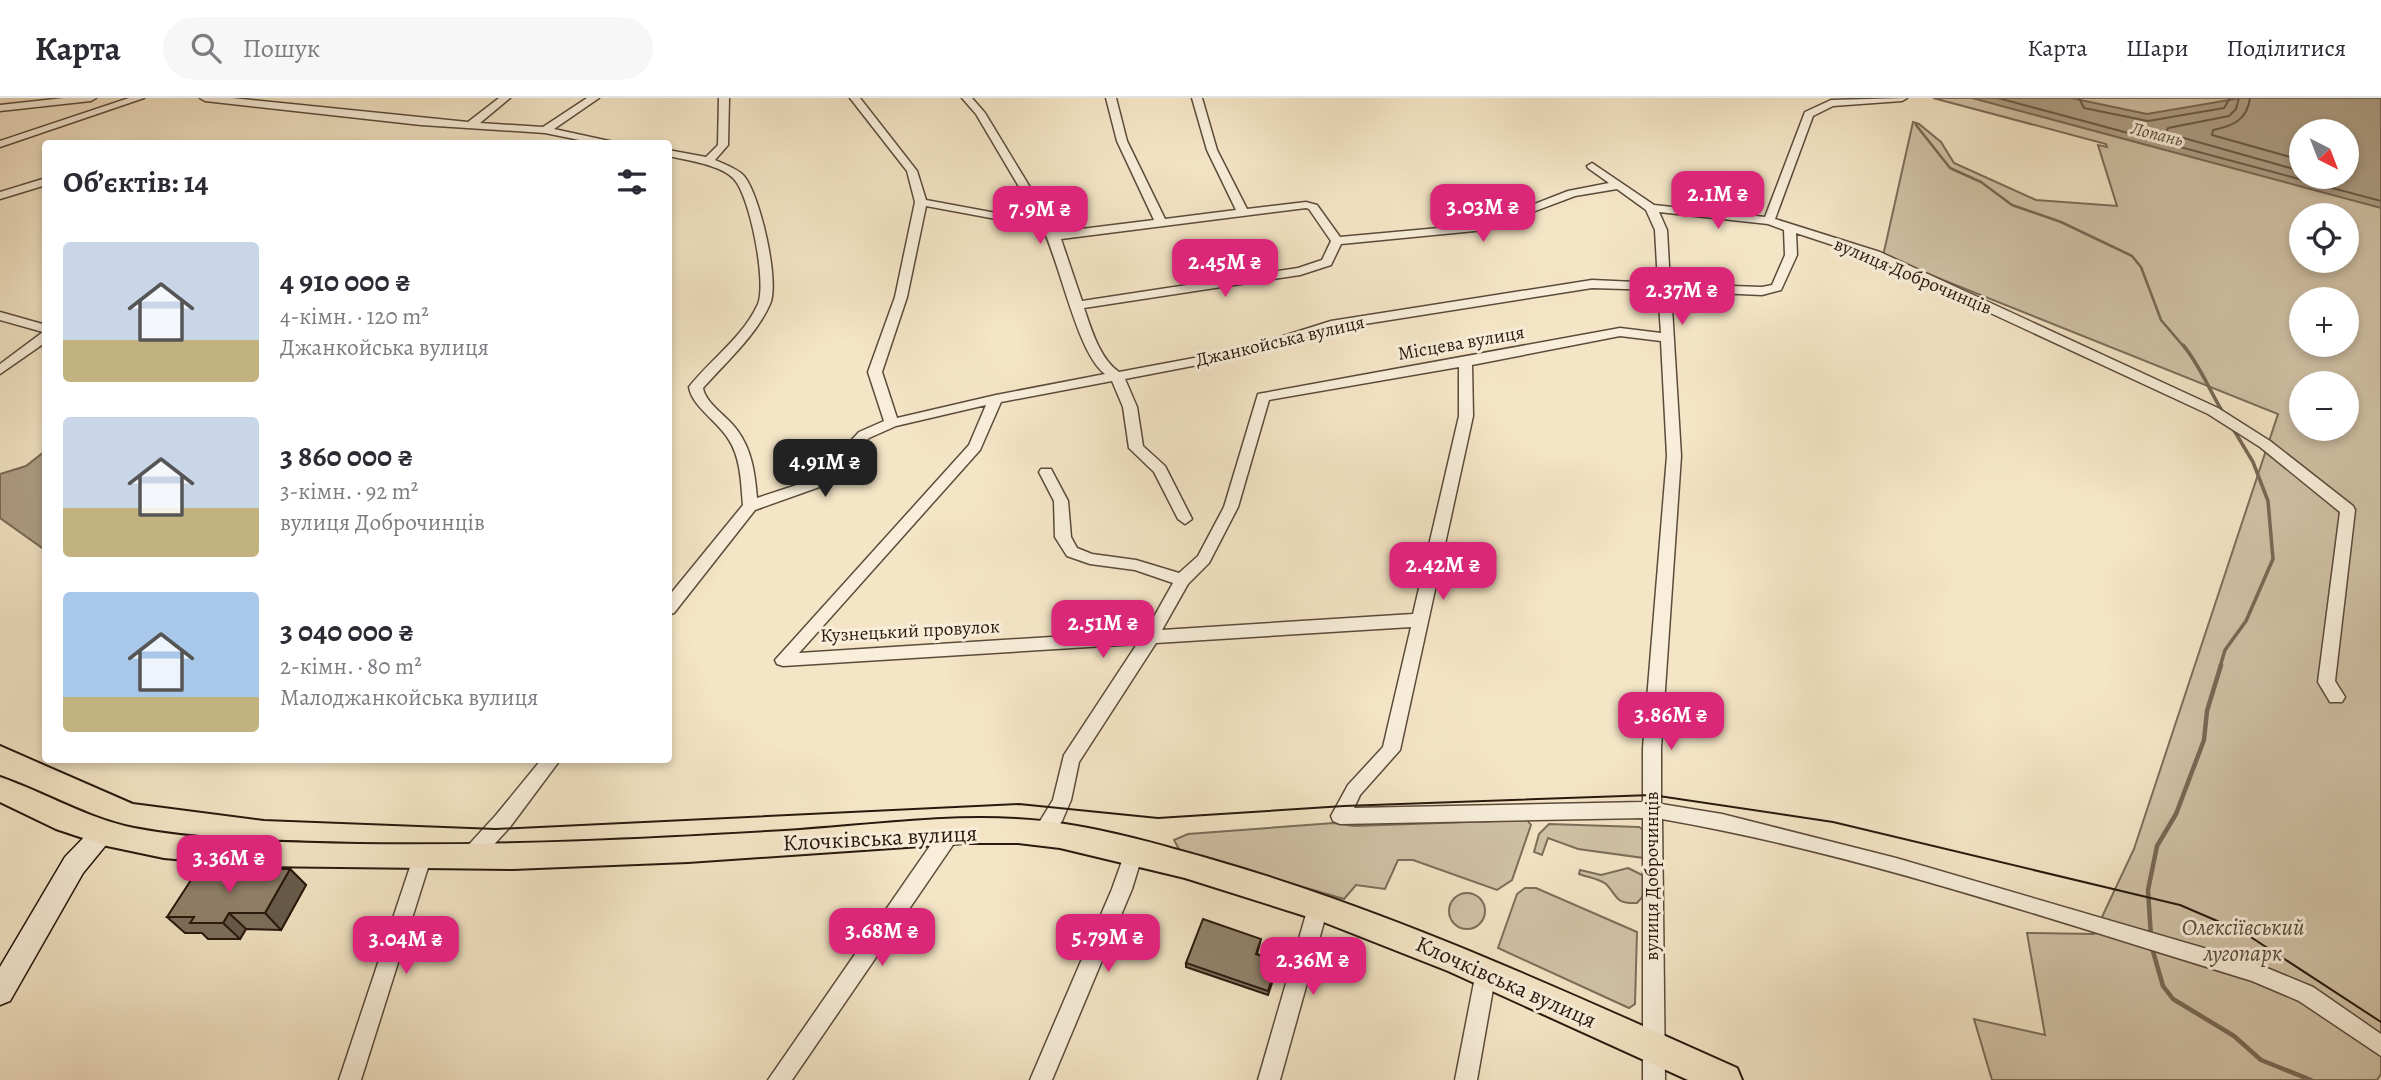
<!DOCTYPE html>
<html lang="uk">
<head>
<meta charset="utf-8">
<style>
	body { margin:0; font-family:Alegreya,serif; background:#f7f7f7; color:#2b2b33; height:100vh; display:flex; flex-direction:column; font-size:26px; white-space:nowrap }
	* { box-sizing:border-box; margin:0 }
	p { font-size:23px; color:#7c7c81 }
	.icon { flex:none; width:38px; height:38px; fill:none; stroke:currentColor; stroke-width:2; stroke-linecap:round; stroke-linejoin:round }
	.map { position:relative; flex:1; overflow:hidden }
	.panel { position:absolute; left:42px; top:42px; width:630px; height:623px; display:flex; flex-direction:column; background:#fff; border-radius:7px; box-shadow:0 4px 10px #0003 }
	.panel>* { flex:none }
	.needle { width:46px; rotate:138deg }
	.fabs { position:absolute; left:2289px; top:21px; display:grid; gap:14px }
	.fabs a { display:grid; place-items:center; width:70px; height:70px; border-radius:50%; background:#fff; box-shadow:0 4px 10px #0003; font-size:35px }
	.price { position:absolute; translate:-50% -60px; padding:0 16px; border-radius:14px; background:#db2777; color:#fff; font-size:23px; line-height:46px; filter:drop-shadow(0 2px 4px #0008) }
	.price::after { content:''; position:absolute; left:50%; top:42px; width:21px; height:16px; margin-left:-10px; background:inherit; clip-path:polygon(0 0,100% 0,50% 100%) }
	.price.on { background:#222; color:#fff }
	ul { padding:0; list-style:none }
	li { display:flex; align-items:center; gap:21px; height:175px; padding:0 21px }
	li span { display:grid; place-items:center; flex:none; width:196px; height:140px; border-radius:7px; color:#555 }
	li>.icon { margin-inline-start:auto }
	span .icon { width:84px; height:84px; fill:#fffc; stroke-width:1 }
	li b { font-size:30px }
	h2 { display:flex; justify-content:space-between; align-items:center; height:84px; padding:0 21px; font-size:30px }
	header { display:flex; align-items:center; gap:42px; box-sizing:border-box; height:98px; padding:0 35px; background:#fff; border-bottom:2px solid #e1e1e2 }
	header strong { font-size:33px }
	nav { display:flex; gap:38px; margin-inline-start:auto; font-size:24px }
	.search { width:490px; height:63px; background:#f7f7f7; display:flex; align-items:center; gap:18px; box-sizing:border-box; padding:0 24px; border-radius:38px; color:#7c7c81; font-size:26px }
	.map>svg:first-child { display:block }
</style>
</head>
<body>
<header>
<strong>Карта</strong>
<div class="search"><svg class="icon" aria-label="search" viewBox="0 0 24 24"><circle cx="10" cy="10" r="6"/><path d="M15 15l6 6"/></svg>Пошук</div>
<nav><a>Карта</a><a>Шари</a><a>Поділитися</a></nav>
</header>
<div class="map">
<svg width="2381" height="982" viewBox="0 0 2381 982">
	<rect width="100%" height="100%" fill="#f4e5c6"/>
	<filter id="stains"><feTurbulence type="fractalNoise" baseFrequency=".00286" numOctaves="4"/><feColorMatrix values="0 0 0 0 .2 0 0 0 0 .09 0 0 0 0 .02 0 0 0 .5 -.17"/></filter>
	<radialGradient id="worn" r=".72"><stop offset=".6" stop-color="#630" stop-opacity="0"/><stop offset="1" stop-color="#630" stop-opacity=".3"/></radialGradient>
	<!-- green -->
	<g fill="#d1c2a7" stroke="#7c6d5a" stroke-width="2" fill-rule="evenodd">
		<path d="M1933,0H2381V976L2377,982H1992L1974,921L2045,937L2027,835L2094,836L2134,751L2278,316L1883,158L1913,24L1919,26L1941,44L1954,65L2036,102L2117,108L2098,47L2107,49L2106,46ZM2301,33H2347V79H2301ZM2301,117H2347V163H2301ZM2301,201H2347V247H2301ZM2301,285H2347V331H2301Z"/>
		<polygon points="1527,722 1531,727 1512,782 1497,792 1413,762 1398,762 1385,791 1356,787 1344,801 1180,753 1174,742 1188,736 1334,725 1354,728"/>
		<polygon points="1549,726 1639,729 1645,733 1644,760 1578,751 1548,740 1542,757 1534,754 1539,736"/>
		<path d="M1628,770L1644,778L1645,796L1637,805C1614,806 1618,798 1606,786C1600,781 1587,779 1579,776L1580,772L1601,777Z"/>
		<polygon points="1525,790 1536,790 1637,834 1635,906 1629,910 1498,850 1517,796"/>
		<circle cx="1467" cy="813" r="18"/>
	</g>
	<!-- water -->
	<g fill="#af9f87" stroke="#796956" stroke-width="2" fill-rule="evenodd">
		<path d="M1972,0H2071L2147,16L2241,0H2381V110ZM2301,33H2347V79H2301Z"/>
		<polygon points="45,353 45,452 0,420 0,376 26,368"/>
	</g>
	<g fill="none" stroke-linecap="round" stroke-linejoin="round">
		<!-- shore -->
		<g stroke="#6c5c4a" stroke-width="2">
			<polyline points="1998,0 2381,103"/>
			<polyline points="2079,0 2084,10 2148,23 2224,10 2230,0"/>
			<polyline points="2239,0 2236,11 2229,18 2168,30 2166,35 2301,73"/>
			<path d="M2250,0C2247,22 2233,28 2213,32L2212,37L2301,62"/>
		</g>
		<!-- stream-far2 -->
		<polyline stroke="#796956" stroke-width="2.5" points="1916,27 1950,70 1981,84 2012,107 2061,124 2132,158 2141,169 2161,222 2184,249"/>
		<!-- stream-far1 -->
		<g stroke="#796956" stroke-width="3.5">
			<path d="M2183,247C2199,266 2209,291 2222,313"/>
			<polyline points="2220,569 2225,552 2246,523 2273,461 2268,403 2253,364 2232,329"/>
		</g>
		<!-- stream -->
		<g stroke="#796956" stroke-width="4.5">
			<polyline points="2151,839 2148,792 2157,748 2176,716 2204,642 2207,613 2221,567"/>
			<polyline points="2152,850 2163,888 2173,901 2234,938 2261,962 2311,982"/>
		</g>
		<!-- street casing -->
		<g stroke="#5b4b3b" stroke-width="3">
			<g id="street">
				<polygon points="64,0 96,0 91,3 0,13 0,7"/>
				<polygon points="129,0 144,0 0,49 0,43"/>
				<polygon points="200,0 232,0 468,24 499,0 510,0 480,25 543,29 587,0 599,0 554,31 623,46 599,46 545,35 421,27 205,3"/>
				<path d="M719,0H729L728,47L715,62C724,66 738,71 744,78C760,97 780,184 770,206C756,238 726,264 703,290C705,305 728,319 737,332C752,352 755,376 757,400L815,381L859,334L884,323L868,274L895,199L915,104L907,73L850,0H860L917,73L926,102L996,115L1034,114L976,16L962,0H972L985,15L1057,134L1154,122L1117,43L1106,0H1116L1127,43L1165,121L1236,112L1207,52L1192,0H1202L1217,52L1247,111L1306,104L1317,107L1340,139L1483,126L1568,93L1609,85L1588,70L1587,68L1592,65L1654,107L1765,119L1805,14L1831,2L1907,0L1902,3L1833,8L1813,18L1775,121L1880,154L2218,310L2270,343L2353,408L2355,412L2335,583L2345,599L2342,604H2330L2318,584L2340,414L2260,349L2208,316L1872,160L1796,135L1797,157L1781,192L1762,197L1671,193L1681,358L1661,650V706L1722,716L1896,760L2255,865L2313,889L2381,936V958L2299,903L2252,883C2058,824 1862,756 1662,721L1665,982H1643V720L1340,726L1333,723L1331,718L1348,687L1383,649L1411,529L1156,545L1079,664L1071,702L1062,723L1048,742L1041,744L1034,742L1032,736L1053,702L1064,657L1137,546L783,568L777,566L775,562L969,347L986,307L896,328L869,340L825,387L755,412L674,515L668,517V499L743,407C741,385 741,361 729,342C719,324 692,309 689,289C711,261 743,239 758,206C767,185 750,98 734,81C722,67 686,62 668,58V52L706,59L718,47ZM1617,91L1646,112L1655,132L1658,185L1592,182L1331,223L1242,251L1119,274C1100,261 1091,231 1084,210L1300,177L1331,167L1341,146L1485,132L1575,98ZM926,108L996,121L1038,120C1059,157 1076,255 1105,276L996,297L897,320L882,274L907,199ZM1306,110L1309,111L1331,143L1322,162L1298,170L1082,203L1061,141ZM1659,114L1768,126L1784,132L1785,157L1772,187L1762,189L1670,186L1667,132ZM1592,190L1658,192L1661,235L1620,230L1258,296L1224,409L1198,458L1179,475L1136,462L1092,456L1077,450L1071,439L1068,403L1051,371H1041L1039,374L1054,403L1055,439L1067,458L1090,466L1135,472L1173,485L1146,533L799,555L980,352L1001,304L1112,283L1123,309L1129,350L1154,374L1178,421L1185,426L1192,421L1165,368L1143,348L1137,309L1125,281L1244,258L1333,231ZM1620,238L1661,243L1667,358L1643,650V704L1354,710L1360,697L1400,652L1473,318L1472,267ZM1459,269V318L1413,516L1162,532L1188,486L1209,465L1238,409L1269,302Z"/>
				<polygon points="46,80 46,87 0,101 0,94"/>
				<polygon points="0,214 46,227 46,244 0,276 0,266 43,234 0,222"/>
				<polygon points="541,662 560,662 510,729 477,765 470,767 463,765 461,759 463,753 496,717"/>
				<polygon points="950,727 957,729 959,735 957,741 792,982 768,982 943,729"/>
				<polygon points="1134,747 1141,749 1143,755 1132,791 1052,982 1030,982 1112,791 1127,749"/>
				<polygon points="422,752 429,754 431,760 361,982 339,982 415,754"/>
				<polygon points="1319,797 1326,800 1329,806 1280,982 1258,982 1309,806 1312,800"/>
				<polygon points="1486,865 1493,867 1496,874 1477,982 1455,982 1476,874 1479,867"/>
			</g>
		</g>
		<!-- secondary casing -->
		<g stroke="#28180d" stroke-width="3">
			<polygon id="secondary" points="103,725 112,729 115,736 83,775 10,903 0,907 0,869 65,759 94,729"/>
		</g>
		<!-- primary casing -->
		<g stroke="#28180d" stroke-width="4">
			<path id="primary" d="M0,679C46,695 86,720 134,730C208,744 284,744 359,746C506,748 653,741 800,732C872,727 944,717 1016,721C1081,724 1147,743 1210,761C1392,813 1564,893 1737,970L1742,982H1688L1448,873L1321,823L1185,780L1060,750L1018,745H965L688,764L513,771L251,768L164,760L107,748L56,731L0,704Z"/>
		</g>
		<!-- street -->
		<use href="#street" fill="#f8eeda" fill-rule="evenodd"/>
		<!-- secondary -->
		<use href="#secondary" fill="#f8eeda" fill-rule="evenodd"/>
		<!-- primary -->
		<use href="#primary" fill="#f4e5c6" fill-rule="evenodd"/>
		<!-- tram -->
		<polyline stroke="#28180d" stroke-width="2" points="0,647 133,705 264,722 496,731 1019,706 1158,720 1344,708 1652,697 1833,724 2180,807 2243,834 2381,924"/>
	</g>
	<!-- wall -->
	<g fill="#7e715e" stroke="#28180d" stroke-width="2">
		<polygon points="290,771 306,787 281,832 246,831 240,841 208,841 202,835 185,835 167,819"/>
		<polygon points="1260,845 1257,856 1278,867 1268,897 1186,869 1186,865"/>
	</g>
	<!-- shaded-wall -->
	<g fill="#665c4c" stroke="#28180d" stroke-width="2">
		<polygon points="290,771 306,787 281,832 265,815"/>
		<polygon points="229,815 246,831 240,841 223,825"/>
	</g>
	<!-- building -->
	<g fill="#92836d" stroke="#28180d" stroke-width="2">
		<polygon points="229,771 290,771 265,815 229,815 223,825 190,825 194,819 167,819 193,779 224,779"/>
		<polygon points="1203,821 1261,841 1256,856 1278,863 1268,893 1186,865"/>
	</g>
	<g text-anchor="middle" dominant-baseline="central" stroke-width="6" stroke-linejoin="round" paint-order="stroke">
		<!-- far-water labels -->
		<g font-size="18" font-style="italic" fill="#5e4e3e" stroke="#f8eeda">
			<text transform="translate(2157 36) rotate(14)">Лопань</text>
		</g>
		<!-- street labels -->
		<g font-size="19" fill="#28180d" stroke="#f8eeda">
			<text transform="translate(1913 178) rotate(23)">вулиця Доброчинців</text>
			<text transform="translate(1280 243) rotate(-13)">Джанкойська вулиця</text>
			<text transform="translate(1461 245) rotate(-10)">Місцева вулиця</text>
			<text transform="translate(910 533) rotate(-3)">Кузнецький провулок</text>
			<text transform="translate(1652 778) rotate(-90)">вулиця Доброчинців</text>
		</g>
		<!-- near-street labels -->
		<g font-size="23" fill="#28180d" stroke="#f8eeda">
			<text transform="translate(880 740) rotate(-3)">Клочківська вулиця</text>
			<text transform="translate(1506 884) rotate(24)">Клочківська вулиця</text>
		</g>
		<!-- near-park labels -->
		<g font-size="23" font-style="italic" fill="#5b4b3b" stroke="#f8eeda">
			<text x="2243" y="829">Олексіївський<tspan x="2243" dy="26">лугопарк</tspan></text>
		</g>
	</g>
	<rect width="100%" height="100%" filter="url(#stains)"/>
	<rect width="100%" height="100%" fill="url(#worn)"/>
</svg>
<div class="fabs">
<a><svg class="needle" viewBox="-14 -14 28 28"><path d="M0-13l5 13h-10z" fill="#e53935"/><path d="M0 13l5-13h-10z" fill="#7c7c81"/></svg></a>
<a><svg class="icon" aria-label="locate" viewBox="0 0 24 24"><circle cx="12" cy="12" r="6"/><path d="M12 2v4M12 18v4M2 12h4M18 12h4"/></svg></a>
<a>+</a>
<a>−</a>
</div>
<b class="price" style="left:1718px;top:133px">2.1M ₴</b>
<b class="price" style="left:1483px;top:146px">3.03M ₴</b>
<b class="price" style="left:1040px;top:148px">7.9M ₴</b>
<b class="price" style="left:1225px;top:201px">2.45M ₴</b>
<b class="price" style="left:1682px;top:229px">2.37M ₴</b>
<b class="price on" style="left:825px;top:401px">4.91M ₴</b>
<b class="price" style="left:1443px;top:504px">2.42M ₴</b>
<b class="price" style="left:1103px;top:562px">2.51M ₴</b>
<b class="price" style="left:1671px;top:654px">3.86M ₴</b>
<b class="price" style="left:229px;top:797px">3.36M ₴</b>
<b class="price" style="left:882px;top:870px">3.68M ₴</b>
<b class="price" style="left:1108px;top:876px">5.79M ₴</b>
<b class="price" style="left:406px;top:878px">3.04M ₴</b>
<b class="price" style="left:1313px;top:899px">2.36M ₴</b>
<section class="panel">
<h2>Об’єктів: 14<svg class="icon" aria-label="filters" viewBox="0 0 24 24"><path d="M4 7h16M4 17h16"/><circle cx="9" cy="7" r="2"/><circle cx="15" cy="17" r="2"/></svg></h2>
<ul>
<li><span style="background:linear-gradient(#c9d6e8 70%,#c2b280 0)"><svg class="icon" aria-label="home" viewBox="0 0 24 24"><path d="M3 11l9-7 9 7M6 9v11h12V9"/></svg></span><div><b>4 910 000 ₴</b><p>4-кімн. · 120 m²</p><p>Джанкойська вулиця</p></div></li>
<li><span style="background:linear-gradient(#c9d6e8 65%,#c2b280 0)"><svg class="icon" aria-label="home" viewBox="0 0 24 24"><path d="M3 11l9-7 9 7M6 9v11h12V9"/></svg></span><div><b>3 860 000 ₴</b><p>3-кімн. · 92 m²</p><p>вулиця Доброчинців</p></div></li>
<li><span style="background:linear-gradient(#a9c7e8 75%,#c2b280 0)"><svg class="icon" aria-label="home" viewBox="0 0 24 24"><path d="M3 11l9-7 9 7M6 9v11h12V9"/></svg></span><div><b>3 040 000 ₴</b><p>2-кімн. · 80 m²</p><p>Малоджанкойська вулиця</p></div></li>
</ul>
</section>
</div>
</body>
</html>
